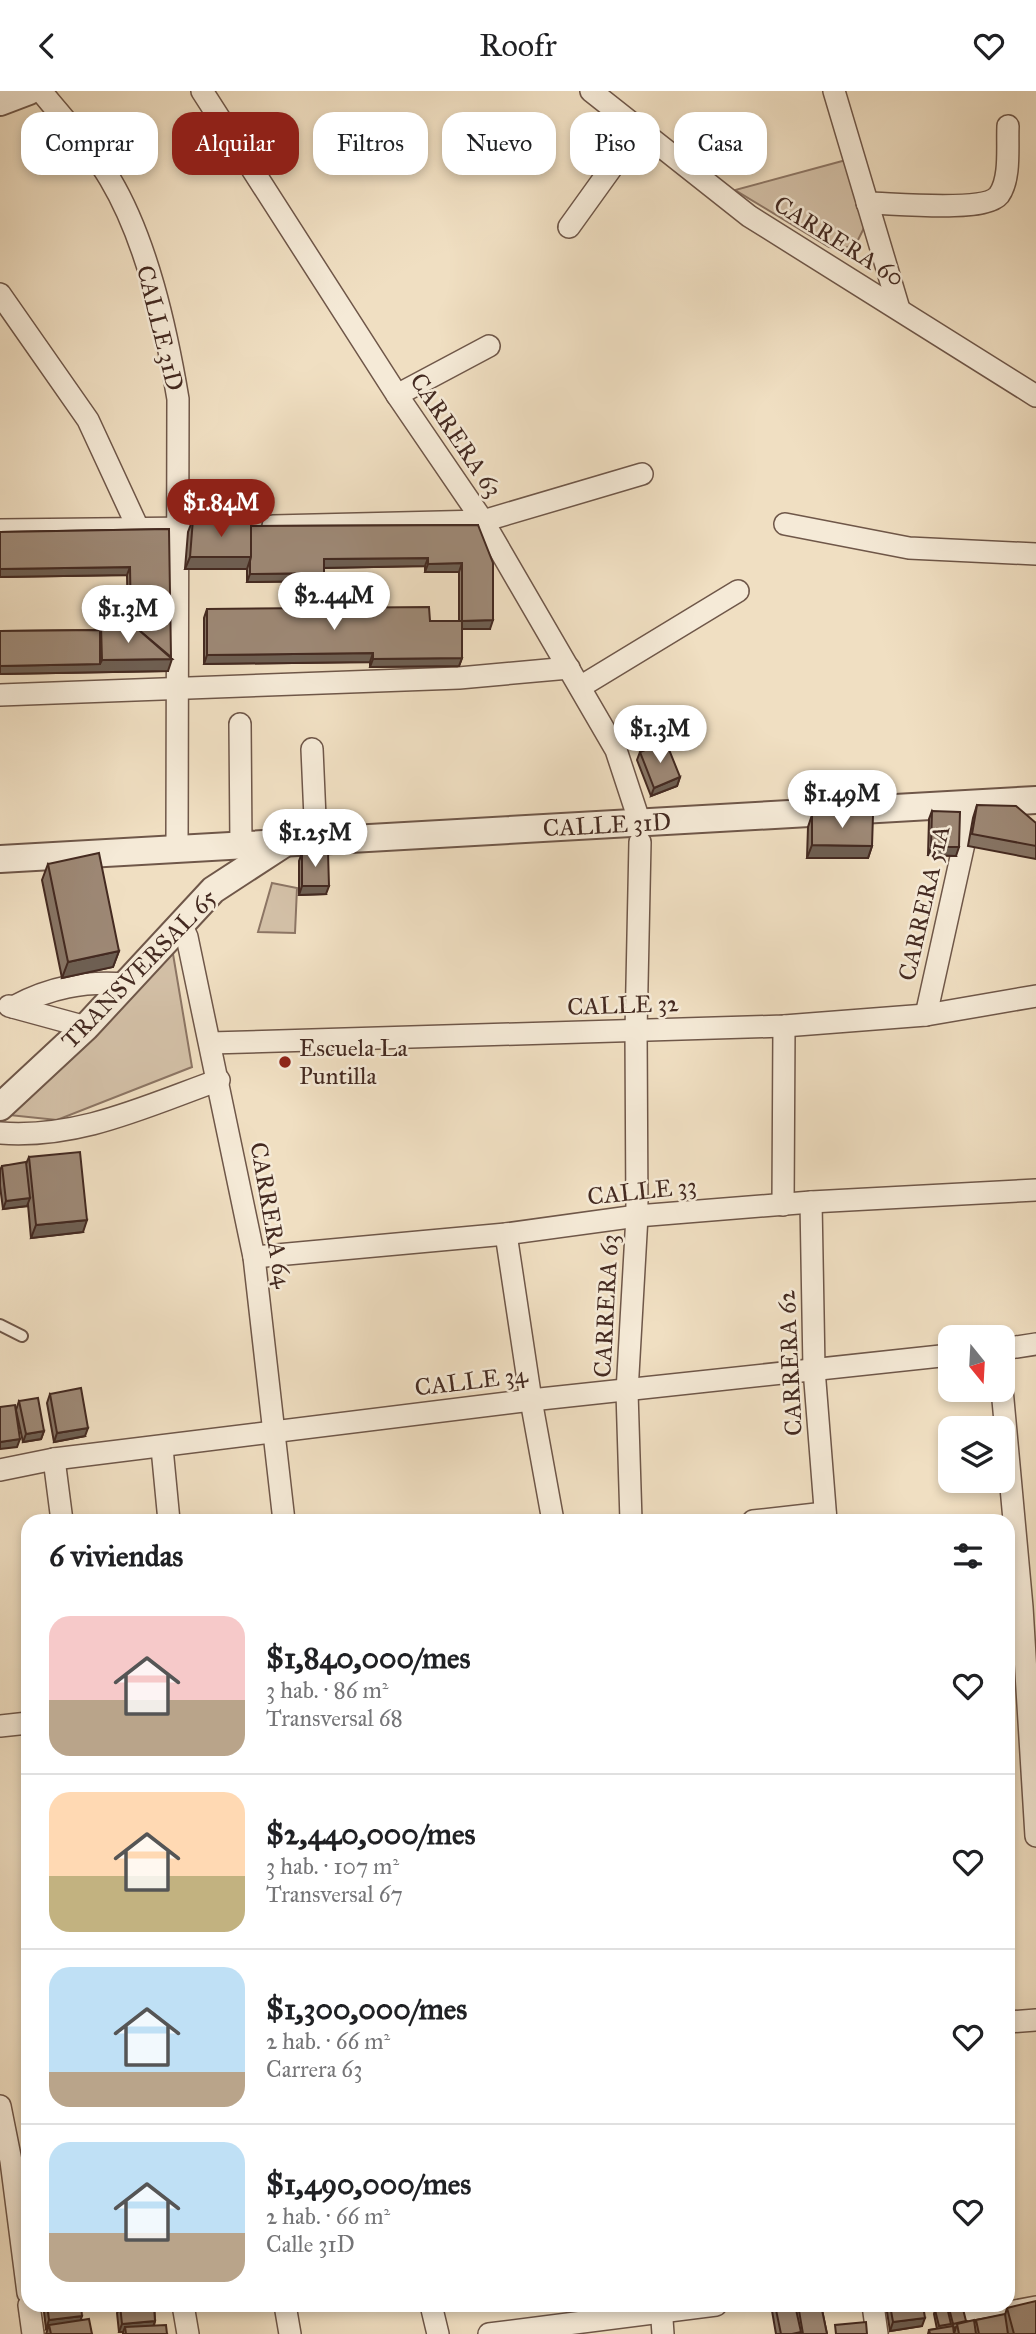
<!DOCTYPE html>
<html lang="es">
<head>
<meta charset="utf-8">
<style>
	body { margin:0; font-family:"IM FELL Great Primer",serif; background:#f6f6f6; color:#202124; height:100vh; display:flex; flex-direction:column; font-size:26px; white-space:nowrap }
	* { box-sizing:border-box; margin:0 }
	p { font-size:23px; color:#757577 }
	.icon { flex:none; width:38px; height:38px; fill:none; stroke:currentColor; stroke-width:2; stroke-linecap:round; stroke-linejoin:round }
	.map { position:relative; flex:1; overflow:hidden }
	.details { position:absolute; left:21px; top:1423px; width:994px; height:798px; display:flex; flex-direction:column; background:#fff; border-radius:21px; box-shadow:0 4px 10px #0003 }
	.details>* { flex:none }
	.guide { position:absolute; left:21px; top:21px; width:994px; height:63px; display:flex; gap:14px }
	.needle { width:46px; rotate:162deg }
	.buttons { position:absolute; left:938px; top:1234px; display:grid; gap:14px }
	.buttons a { display:grid; place-items:center; width:77px; height:77px; border-radius:14px; background:#fff; box-shadow:0 4px 10px #0003; font-size:35px }
	.price { position:absolute; translate:-50% -60px; padding:0 16px; border-radius:24px; background:#fff; color:#222; font-size:23px; line-height:46px; filter:drop-shadow(0 2px 4px #0008) }
	.price::after { content:''; position:absolute; left:50%; top:42px; width:21px; height:16px; margin-left:-10px; background:inherit; clip-path:polygon(0 0,100% 0,50% 100%) }
	.price.selected { background:#8f2418; color:#fff }
	ul { padding:0; list-style:none }
	li { display:flex; align-items:center; gap:21px; height:175px; padding:0 28px }
	li+li { border-top:2px solid #e0e0e0 }
	li span { display:grid; place-items:center; flex:none; width:196px; height:140px; border-radius:21px; color:#555 }
	li>.icon { margin-inline-start:auto }
	span .icon { width:84px; height:84px; fill:#fffc; stroke-width:1 }
	li b { font-size:30px }
	h2 { display:flex; justify-content:space-between; align-items:center; height:84px; padding:0 28px; font-size:30px }
	.pill { padding:0 24px; border-radius:21px; background:#fff; box-shadow:0 4px 10px #0003; font-size:24px; line-height:63px }
	.pill.selected { background:#8f2418; color:#fff }
	header { display:flex; justify-content:space-between; align-items:center; height:91px; padding:0 28px; background:#fff; font-size:32px; font-weight:600 }
	.map>svg:first-child { display:block }
</style>
</head>
<body>
<header><svg class="icon" aria-label="back" viewBox="0 0 24 24"><path d="M15 5l-7 7 7 7"/></svg>Roofr<svg class="icon" aria-label="heart" viewBox="0 0 24 24"><path d="M12 20l-8-8c-3-5 5-10 8-4 3-6 11-1 8 4z"/></svg></header>
<div class="map">
<svg width="1036" height="2243" viewBox="0 0 1036 2243">
	<rect width="100%" height="100%" fill="#f0dfc2"/>
	<filter id="stains"><feTurbulence type="fractalNoise" baseFrequency=".00286" numOctaves="4"/><feColorMatrix values="0 0 0 0 .2 0 0 0 0 .09 0 0 0 0 .02 0 0 0 .5 -.17"/></filter>
	<radialGradient id="worn" r=".72"><stop offset=".6" stop-color="#630" stop-opacity="0"/><stop offset="1" stop-color="#630" stop-opacity=".3"/></radialGradient>
	<!-- green -->
	<g fill="#d3c0a7" stroke="#8c7564" stroke-width="2">
		<polygon points="846,69 865,135 856,153 842,158 829,156 735,99"/>
		<polygon points="272,792 297,797 295,842 258,841"/>
		<polygon points="172,857 192,976 57,1029 9,1024"/>
	</g>
	<g fill="none" stroke-linecap="round" stroke-linejoin="round">
		<!-- service casing -->
		<g stroke="#6f5749" stroke-width="14">
			<polyline id="service" points="0,1234 22,1245"/>
		</g>
		<!-- minor casing -->
		<g stroke="#6f5749" stroke-width="24">
			<g id="minor">
				<path d="M41,0C63,28 92,57 110,88C147,150 166,237 178,308L177,758"/>
				<polyline points="202,0 397,304 483,430 616,659 640,732"/>
				<polyline points="591,0 749,125 1036,305"/>
				<polyline points="834,0 899,218"/>
				<path d="M867,112C891,112 985,122 999,104C1011,87 1007,55 1008,35"/>
				<polyline points="569,136 638,40"/>
				<polyline points="0,203 88,329 138,437"/>
				<polyline points="397,304 489,255"/>
				<polyline points="785,433 909,457 1036,463"/>
				<polyline points="273,435 483,430 642,383"/>
				<polyline points="0,439 192,437"/>
				<polyline points="580,596 738,500"/>
				<polyline points="0,604 459,587 569,577"/>
				<polyline points="240,633 241,754"/>
				<polyline points="312,658 316,750"/>
				<polyline points="181,833 187,846 254,1166 284,1430"/>
				<polyline points="9,915 86,936"/>
				<path d="M13,916C51,896 83,890 126,893"/>
				<polyline points="926,924 973,712"/>
				<polyline points="210,952 784,935 926,924 1036,905"/>
				<path d="M0,1042C79,1048 146,1015 219,989"/>
				<polyline points="811,1111 814,1278 826,1430"/>
				<polyline points="783,1114 784,935"/>
				<polyline points="506,1143 531,1309 553,1430"/>
				<polyline points="254,1166 506,1143 637,1125 811,1111 1036,1099"/>
				<polyline points="1003,1258 1036,1253"/>
				<polyline points="1002,1298 1022,1516 1036,1745"/>
				<polyline points="162,1357 169,1430"/>
				<polyline points="54,1368 62,1430"/>
				<polyline points="0,1379 54,1368 531,1309 950,1264"/>
				<polyline points="631,1430 627,1301 637,1125 636,940 640,751"/>
				<polyline points="753,1430 825,1422"/>
				<polyline points="0,1635 28,1632"/>
				<polyline points="1008,1931 1036,1929"/>
				<polyline points="0,2015 11,2070 28,2202"/>
				<polyline points="29,2214 33,2243"/>
				<polyline points="183,2214 188,2243"/>
				<polyline points="285,2214 290,2243"/>
				<polyline points="431,2214 438,2243"/>
				<polyline points="661,2214 663,2243"/>
				<polyline points="873,2214 877,2243"/>
				<polyline points="954,2214 989,2225 1036,2216"/>
				<polyline points="489,2243 716,2214"/>
			</g>
		</g>
		<!-- tertiary casing -->
		<g stroke="#6f5749" stroke-width="30">
			<g id="tertiary">
				<polyline points="0,11 29,0"/>
				<polyline points="0,768 1036,709"/>
				<polyline points="0,1016 86,936 213,799 282,754"/>
			</g>
		</g>
		<!-- service -->
		<use href="#service" stroke="#f5ead7" stroke-width="10"/>
		<!-- minor -->
		<use href="#minor" stroke="#f5ead7" stroke-width="21"/>
		<!-- tertiary -->
		<use href="#tertiary" stroke="#f5ead7" stroke-width="26"/>
	</g>
	<!-- wall -->
	<g fill="#877565" stroke="#442a21" stroke-width="2">
		<polygon points="193,428 251,435 478,434 490,538 462,538 462,567 459,575 370,576 370,571 204,573 204,527 207,518 430,530 459,530 459,481 425,481 425,475 324,477 321,490 247,491 247,478 185,478 188,441"/>
		<polygon points="169,438 168,580 0,583 0,540 100,539 101,535 128,534 127,484 0,486 0,441"/>
		<polygon points="640,661 680,686 677,695 651,705 637,669"/>
		<polygon points="977,714 1036,732 1036,768 968,755 973,727"/>
		<polygon points="932,720 956,765 928,764 929,728"/>
		<polygon points="812,724 872,755 868,767 807,767 808,736"/>
		<polygon points="302,762 326,803 299,804 299,770"/>
		<polygon points="48,773 119,860 113,876 62,887 42,789"/>
		<polygon points="29,1066 83,1141 31,1147 28,1114 27,1115 3,1118 0,1095 0,1079 2,1075 26,1073"/>
		<polygon points="50,1303 85,1345 54,1351 47,1312"/>
		<polygon points="19,1310 44,1340 41,1348 23,1351 16,1319"/>
		<polygon points="28,2072 28,2095 27,2076"/>
		<polygon points="43,2214 95,2214 81,2214 81,2229 92,2243 46,2243 48,2237 46,2238 44,2221 46,2216 44,2216"/>
		<polygon points="110,2214 154,2214 155,2230 154,2234 167,2243 123,2243 123,2241 119,2241 117,2222 120,2217 110,2217"/>
		<polygon points="771,2214 821,2214 827,2243 776,2243"/>
		<polygon points="890,2214 923,2214 922,2235 890,2240 887,2221"/>
		<polygon points="949,2217 966,2230 974,2233 976,2229 1005,2224 1007,2217 1036,2243 954,2243 956,2236 953,2237 954,2243 928,2243 929,2239 937,2238 934,2223 935,2219 948,2220"/>
	</g>
	<!-- shaded-wall -->
	<g fill="#6e5f52" stroke="#442a21" stroke-width="2">
		<polygon points="190,466 251,466 247,478 185,478"/>
		<polygon points="428,467 425,475 321,477 324,468"/>
		<polygon points="462,472 459,481 425,481 428,473"/>
		<polygon points="130,476 127,484 0,486 0,478"/>
		<polygon points="324,482 321,490 247,491 250,483"/>
		<polygon points="493,529 490,538 459,538 462,530"/>
		<polygon points="373,562 370,571 204,573 207,564"/>
		<polygon points="462,567 459,575 370,576 373,568"/>
		<polygon points="172,568 168,580 0,583 0,575 100,573 102,569"/>
		<polygon points="680,686 677,695 651,705 654,697"/>
		<polygon points="812,754 872,755 868,767 807,767"/>
		<polygon points="931,756 959,756 956,765 928,764"/>
		<polygon points="302,795 329,795 326,803 299,804"/>
		<polygon points="119,860 113,876 62,887 68,871"/>
		<polygon points="30,1107 27,1115 3,1118 6,1110"/>
		<polygon points="87,1129 83,1141 31,1147 36,1134"/>
		<polygon points="88,1337 85,1345 54,1351 57,1342"/>
		<polygon points="44,1340 41,1348 23,1351 26,1343"/>
		<polygon points="20,1348 17,1356 0,1358 0,1351"/>
		<polygon points="111,2214 150,2214 120,2214 120,2217 110,2217"/>
		<polygon points="82,2225 79,2234 49,2234 48,2237 46,2238 49,2229"/>
		<polygon points="925,2227 922,2235 890,2240 893,2231"/>
		<polygon points="155,2230 152,2239 125,2236 123,2241 119,2241 122,2233"/>
	</g>
	<!-- building -->
	<g fill="#9d8875" stroke="#442a21" stroke-width="2">
		<polygon points="193,428 251,431 251,466 190,466"/>
		<polygon points="478,434 493,472 493,529 462,530 462,472 428,473 428,467 324,468 324,482 250,483 250,470 251,466 251,435"/>
		<polygon points="169,438 171,566 133,534 131,534 130,476 0,478 0,441"/>
		<polygon points="429,516 430,530 462,530 462,567 373,568 373,562 207,564 207,518"/>
		<polygon points="133,534 172,568 102,569 101,535"/>
		<polygon points="100,539 100,573 0,575 0,540"/>
		<polygon points="666,651 680,686 654,697 640,661"/>
		<polygon points="977,714 1016,715 1036,732 1036,755 972,743"/>
		<polygon points="932,720 960,721 959,756 931,756"/>
		<polygon points="812,724 873,724 872,755 812,754"/>
		<polygon points="328,761 329,795 302,795 302,762"/>
		<polygon points="99,762 119,860 68,871 48,773"/>
		<polygon points="80,1061 87,1129 36,1134 29,1066"/>
		<polygon points="26,1071 30,1107 6,1110 2,1075"/>
		<polygon points="81,1297 88,1337 57,1342 50,1303"/>
		<polygon points="38,1307 44,1340 26,1343 19,1310"/>
		<polygon points="15,1314 20,1348 0,1351 0,1316"/>
		<polygon points="1036,2210 1036,2243 1014,2243 1007,2217"/>
		<polygon points="47,2214 81,2214 82,2225 49,2229"/>
		<polygon points="120,2214 154,2214 155,2230 122,2233"/>
		<polygon points="775,2214 795,2214 801,2241 792,2243 781,2243"/>
		<polygon points="798,2214 821,2214 827,2243 803,2243"/>
		<polygon points="890,2214 923,2214 925,2227 893,2231"/>
		<polygon points="962,2214 966,2230 953,2233 949,2217"/>
		<polygon points="947,2216 951,2233 939,2235 935,2219"/>
		<polygon points="1005,2223 1008,2243 979,2243 976,2229"/>
		<polygon points="89,2228 92,2243 51,2243 49,2234"/>
		<polygon points="974,2229 976,2243 959,2243 957,2233"/>
		<polygon points="866,2231 867,2243 836,2243 835,2234"/>
		<polygon points="166,2234 167,2243 126,2243 125,2236"/>
		<polygon points="953,2235 954,2243 930,2243 929,2239"/>
	</g>
	<!-- markers -->
	<circle fill="#8f2418" stroke="#f5ead7" stroke-width="2.5" cx="285" cy="971" r="7"/>
	<g text-anchor="middle" dominant-baseline="central" stroke-width="5" stroke-linejoin="round" paint-order="stroke">
		<!-- street labels -->
		<g font-size="24" fill="#442a21" stroke="#f5ead7">
			<text transform="translate(839 150) rotate(32)">CARRERA 60</text>
			<text transform="translate(160 237) rotate(76)">CALLE 31D</text>
			<text transform="translate(456 344) rotate(56)">CARRERA 63</text>
			<text transform="translate(607 734) rotate(-3)">CALLE 31D</text>
			<text transform="translate(924 812) rotate(-77)">CARRERA 51A</text>
			<text transform="translate(139 878) rotate(-46)">TRANSVERSAL 65</text>
			<text transform="translate(623 914) rotate(-2)">CALLE 32</text>
			<text transform="translate(642 1100) rotate(-6)">CALLE 33</text>
			<text transform="translate(271 1124) rotate(80)">CARRERA 64</text>
			<text transform="translate(606 1215) rotate(-87)">CARRERA 63</text>
			<text transform="translate(790 1272) rotate(-93)">CARRERA 62</text>
			<text transform="translate(471 1290) rotate(-7)">CALLE 34</text>
		</g>
		<!-- poi labels -->
		<g font-size="24" fill="#442a21" stroke="#f5ead7" text-anchor="start">
			<text x="299" y="957">Escuela La<tspan x="299" dy="28">Puntilla</tspan></text>
		</g>
	</g>
	<rect width="100%" height="100%" filter="url(#stains)"/>
	<rect width="100%" height="100%" fill="url(#worn)"/>
</svg>
<div class="buttons">
<a><svg class="needle" viewBox="-14 -14 28 28"><path d="M0-13l5 13h-10z" fill="#e53935"/><path d="M0 13l5-13h-10z" fill="#757577"/></svg></a>
<a><svg class="icon" aria-label="layers" viewBox="0 0 24 24"><path d="M12 4l9 5-9 5-9-5zM3 14l9 5 9-5"/></svg></a>
</div>
<b class="price selected" style="left:221px;top:448px">$1.84M</b>
<b class="price" style="left:334px;top:541px">$2.44M</b>
<b class="price" style="left:128px;top:554px">$1.3M</b>
<b class="price" style="left:660px;top:674px">$1.3M</b>
<b class="price" style="left:842px;top:739px">$1.49M</b>
<b class="price" style="left:315px;top:778px">$1.25M</b>
<div class="guide">
<a class="pill">Comprar</a>
<a class="pill selected">Alquilar</a>
<a class="pill">Filtros</a>
<a class="pill">Nuevo</a>
<a class="pill">Piso</a>
<a class="pill">Casa</a>
</div>
<section class="details">
<h2>6 viviendas<svg class="icon" aria-label="filters" viewBox="0 0 24 24"><path d="M4 7h16M4 17h16"/><circle cx="9" cy="7" r="2"/><circle cx="15" cy="17" r="2"/></svg></h2>
<ul>
<li><span style="background:linear-gradient(#f6c9c9 60%,#b9a48a 0)"><svg class="icon" aria-label="home" viewBox="0 0 24 24"><path d="M3 11l9-7 9 7M6 9v11h12V9"/></svg></span><div><b>$1,840,000/mes</b><p>3 hab. · 86 m²</p><p>Transversal 68</p></div><svg class="icon" aria-label="heart" viewBox="0 0 24 24"><path d="M12 20l-8-8c-3-5 5-10 8-4 3-6 11-1 8 4z"/></svg></li>
<li><span style="background:linear-gradient(#ffd9b3 60%,#c2b280 0)"><svg class="icon" aria-label="home" viewBox="0 0 24 24"><path d="M3 11l9-7 9 7M6 9v11h12V9"/></svg></span><div><b>$2,440,000/mes</b><p>3 hab. · 107 m²</p><p>Transversal 67</p></div><svg class="icon" aria-label="heart" viewBox="0 0 24 24"><path d="M12 20l-8-8c-3-5 5-10 8-4 3-6 11-1 8 4z"/></svg></li>
<li><span style="background:linear-gradient(#bfe0f5 75%,#b9a48a 0)"><svg class="icon" aria-label="home" viewBox="0 0 24 24"><path d="M3 11l9-7 9 7M6 9v11h12V9"/></svg></span><div><b>$1,300,000/mes</b><p>2 hab. · 66 m²</p><p>Carrera 63</p></div><svg class="icon" aria-label="heart" viewBox="0 0 24 24"><path d="M12 20l-8-8c-3-5 5-10 8-4 3-6 11-1 8 4z"/></svg></li>
<li><span style="background:linear-gradient(#bfe0f5 65%,#b9a48a 0)"><svg class="icon" aria-label="home" viewBox="0 0 24 24"><path d="M3 11l9-7 9 7M6 9v11h12V9"/></svg></span><div><b>$1,490,000/mes</b><p>2 hab. · 66 m²</p><p>Calle 31D</p></div><svg class="icon" aria-label="heart" viewBox="0 0 24 24"><path d="M12 20l-8-8c-3-5 5-10 8-4 3-6 11-1 8 4z"/></svg></li>
</ul>
</section>
</div>
</body>
</html>
